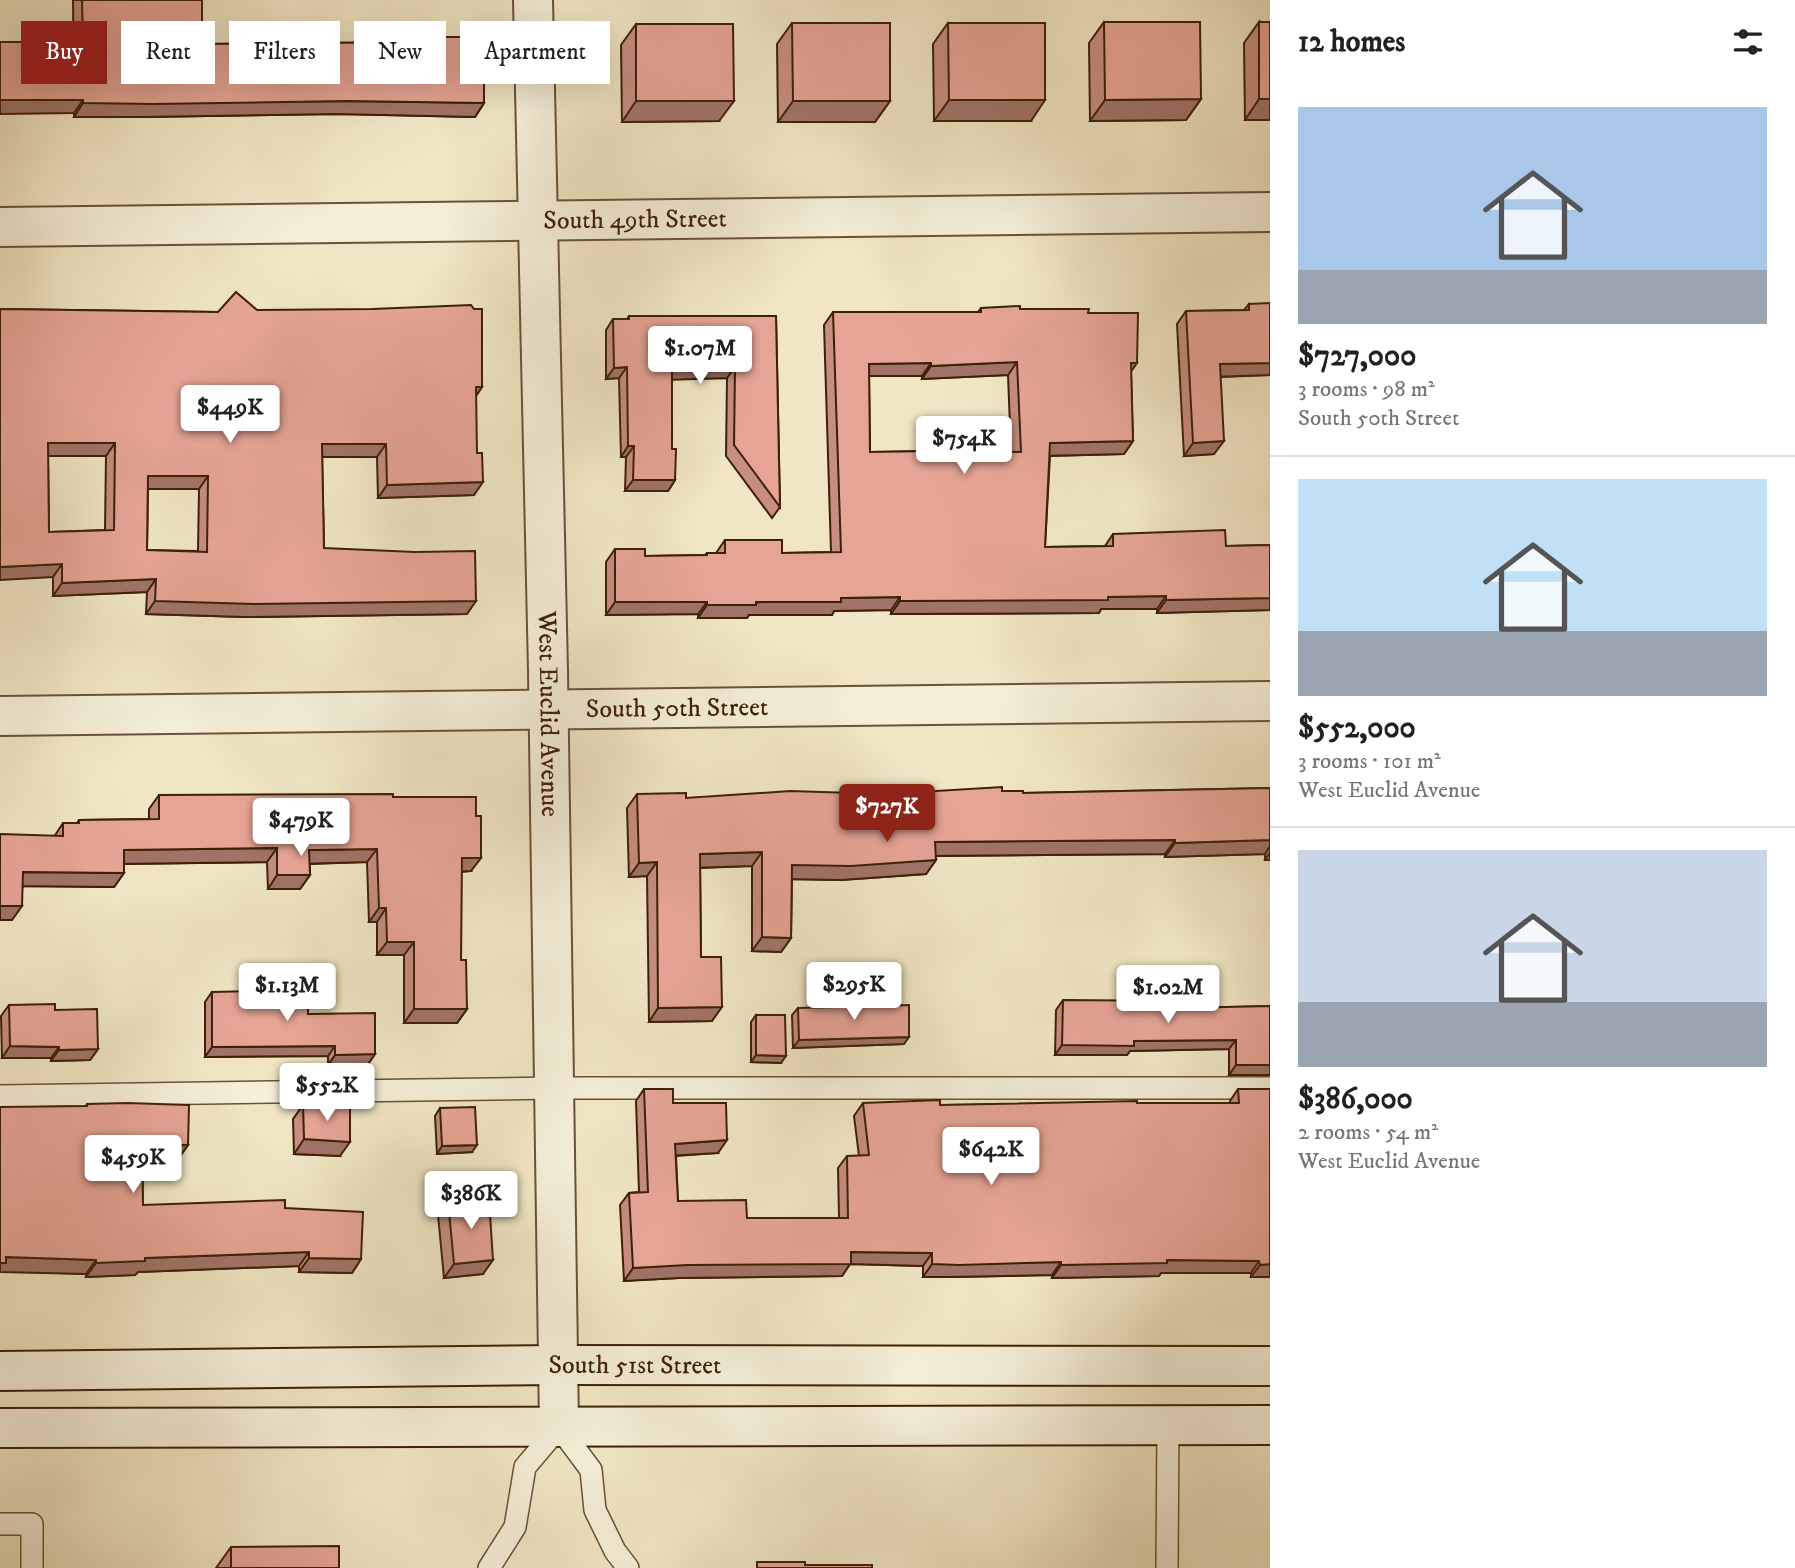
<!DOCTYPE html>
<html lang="en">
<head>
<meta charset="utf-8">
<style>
	body { margin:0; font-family:"IM FELL DW Pica",serif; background:#f2f2f2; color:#202124; height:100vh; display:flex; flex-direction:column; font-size:26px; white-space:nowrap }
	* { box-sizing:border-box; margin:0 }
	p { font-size:23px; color:#757577 }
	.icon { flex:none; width:38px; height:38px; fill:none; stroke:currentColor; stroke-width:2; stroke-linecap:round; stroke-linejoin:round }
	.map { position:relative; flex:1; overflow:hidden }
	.panel { display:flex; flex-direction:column; background:#fff; width:525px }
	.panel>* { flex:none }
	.guide { position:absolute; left:21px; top:21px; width:665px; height:63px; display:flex; gap:14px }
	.price { position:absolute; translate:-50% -60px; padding:0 16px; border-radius:7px; background:#fff; color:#222; font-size:23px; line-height:46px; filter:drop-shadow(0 2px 4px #0008) }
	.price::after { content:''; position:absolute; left:50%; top:42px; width:21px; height:16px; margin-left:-10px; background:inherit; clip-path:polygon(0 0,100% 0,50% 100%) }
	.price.on { background:#8f2418; color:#fff }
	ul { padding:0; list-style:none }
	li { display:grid; align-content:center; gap:14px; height:371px; padding:0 28px }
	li+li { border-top:2px solid #e0e0e0 }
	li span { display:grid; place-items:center; height:217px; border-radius:0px; color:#555 }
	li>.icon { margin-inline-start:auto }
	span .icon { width:126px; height:126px; fill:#fffc; stroke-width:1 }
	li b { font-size:30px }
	h2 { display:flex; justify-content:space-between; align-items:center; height:84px; padding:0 28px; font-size:30px }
	.chip { padding:0 24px; border-radius:0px; background:#fff; box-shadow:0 7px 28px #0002; font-size:24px; line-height:63px }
	.chip.on { background:#8f2418; color:#fff }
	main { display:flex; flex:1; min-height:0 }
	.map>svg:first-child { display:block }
</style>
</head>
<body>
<main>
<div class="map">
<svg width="1270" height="1568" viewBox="0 0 1270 1568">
	<rect width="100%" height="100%" fill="#f0e6c4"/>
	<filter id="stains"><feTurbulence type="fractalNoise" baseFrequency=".00286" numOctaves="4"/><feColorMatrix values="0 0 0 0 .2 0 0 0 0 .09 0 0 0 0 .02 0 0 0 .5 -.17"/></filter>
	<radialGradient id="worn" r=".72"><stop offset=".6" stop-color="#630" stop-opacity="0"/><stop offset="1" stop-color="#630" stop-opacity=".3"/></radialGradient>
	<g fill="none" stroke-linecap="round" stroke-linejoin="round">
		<!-- lane casing -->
		<g stroke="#6a5235" stroke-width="24">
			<g id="lane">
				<polyline points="0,1096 554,1088 1270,1088"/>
				<polyline points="0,1524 32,1524 32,1568"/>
				<polyline points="489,1568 515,1527 525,1467 559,1427 591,1470 595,1510 615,1551 628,1568"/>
				<polyline points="1167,1568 1168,1425"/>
			</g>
		</g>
		<!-- street casing -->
		<g stroke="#6a5235" stroke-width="42">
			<g id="street">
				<path id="s1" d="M533,0L548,671L559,1427"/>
				<path id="s2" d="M0,227L1270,212"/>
				<path id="s3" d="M0,716L1270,701"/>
			</g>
		</g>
		<!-- secondary casing -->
		<g stroke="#3e2005" stroke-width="42">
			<g id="secondary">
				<path id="s4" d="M0,1371L558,1365L1270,1366"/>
				<polyline points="0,1428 1270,1425"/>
			</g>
		</g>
		<!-- lane -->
		<use href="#lane" stroke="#f5efd9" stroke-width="21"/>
		<!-- street -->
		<use href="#street" stroke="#f5efd9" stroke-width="38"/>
		<!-- secondary -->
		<use href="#secondary" stroke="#f5efd9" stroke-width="38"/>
	</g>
	<!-- wall -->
	<g fill="#c68d80" stroke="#3e2005" stroke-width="2" fill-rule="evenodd">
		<polygon points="73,0 202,0 202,44 432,42 436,37 484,103 475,117 337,114 144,117 74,117"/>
		<polygon points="1104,22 1201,99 1186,120 1090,121 1089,43"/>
		<polygon points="1259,22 1270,120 1245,120 1244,43"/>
		<polygon points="792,23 890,101 875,122 778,122 777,44"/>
		<polygon points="948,23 1031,121 934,121 933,44"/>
		<polygon points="636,24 719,121 622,122 621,45"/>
		<polygon points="1249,304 1270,375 1220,377 1214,454 1184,456 1177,324 1186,311 1244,310"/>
		<path d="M981,308L1088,313L1131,372L1133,441L1124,454L1050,456L1045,547L1105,546L1113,534L1226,546L1270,545V610L1157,613V609H1101L1099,613L891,614V610L834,611L832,615H749L747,618H698V614L606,615V562L615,549L645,556L705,555L707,553H716L725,540L782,553L831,552L824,325L833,312H978ZM1008,375L1011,452L932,449L931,451L870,452L869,376H922V379Z"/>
		<path d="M0,309L218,312L257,310L482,387L476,396L474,495L378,498L377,457H322L324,548L467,614L245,617L146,614L147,592L53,596V577ZM48,456H106L105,530L49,532ZM148,489H199L198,551L147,550Z"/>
		<polygon points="629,316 776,316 780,507 772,518 726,456 727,378 672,379 672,449 675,480 668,491 625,491 626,457 621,457 619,378 606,379 606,330 613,319 627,319"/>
		<polygon points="1270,788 1270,860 1265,860 1265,854 1165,857 1165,854 936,856 936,860 926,874 841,880 792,879 791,938 781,952 752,951 752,866 700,868 701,957 712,1021 649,1022 647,876 629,877 627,808 637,794 686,798 853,796 1002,791 1023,793"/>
		<polygon points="159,795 393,797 471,871 461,872 461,960 467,1009 457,1023 404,1023 404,955 377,955 377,922 369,922 367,862 310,864 310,875 300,889 268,889 267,862 124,864 124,873 114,887 23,886 12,920 0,920 63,823 77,823 79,820 149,819 149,809"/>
		<polygon points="212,992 308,1014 375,1054 368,1064 328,1065 328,1056 205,1057 205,1002"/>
		<polygon points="1063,1000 1185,1008 1270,1006 1270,1075 1229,1075 1229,1049 1130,1051 1127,1055 1055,1055 1056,1010"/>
		<polygon points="9,1005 55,1010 98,1049 90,1060 51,1061 51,1058 2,1058 1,1016"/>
		<polygon points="798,1008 904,1044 793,1048 792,1015"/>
		<polygon points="756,1015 781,1063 751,1062 751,1022"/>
		<polygon points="644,1089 673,1103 718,1153 676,1156 678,1201 747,1218 839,1218 838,1168 847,1156 859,1156 854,1116 863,1103 940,1105 1137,1103 1230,1103 1230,1101 1238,1089 1270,1089 1270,1277 1251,1277 1251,1273 1161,1273 1159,1276 1052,1278 1052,1275 950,1277 923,1277 923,1266 850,1264 842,1276 679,1278 624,1281 620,1205 629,1193 639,1192 636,1101"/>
		<polygon points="87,1104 188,1145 178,1159 142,1159 143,1205 285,1208 361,1259 352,1273 299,1272 299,1266 138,1272 135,1275 86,1277 86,1274 0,1271"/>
		<polygon points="303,1105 340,1156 294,1154 293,1119"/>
		<polygon points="440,1108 472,1152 437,1154 435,1116"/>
		<polygon points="448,1201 483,1274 444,1278 438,1215"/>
		<polygon points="231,1547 339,1568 216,1568"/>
	</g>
	<!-- shaded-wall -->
	<g fill="#a17368" stroke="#3e2005" stroke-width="2">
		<polygon points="1201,99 1186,120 1090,121 1105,100"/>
		<polygon points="1259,99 1270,99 1270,120 1245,120"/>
		<polygon points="0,100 83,100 74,113 0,114"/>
		<polygon points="949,100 1045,100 1031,121 934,121"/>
		<polygon points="347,101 484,103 475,117 337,114 144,117 74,117 83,103"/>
		<polygon points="636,101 734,101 719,121 622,122"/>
		<polygon points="793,101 890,101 875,122 778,122"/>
		<polygon points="1017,362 1008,375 922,379 931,366"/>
		<polygon points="931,363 922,376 860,376 869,364"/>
		<polygon points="1131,363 1137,363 1128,376"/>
		<polygon points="1270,363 1270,375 1211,377 1220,364"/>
		<polygon points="627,367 619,378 606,379 614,368"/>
		<polygon points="735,367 727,378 665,380 672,369"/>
		<polygon points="476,387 482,387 473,400"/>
		<polygon points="1133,441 1124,454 1041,456 1050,443"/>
		<polygon points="1224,441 1214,454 1184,456 1193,443"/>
		<polygon points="48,443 115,443 106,456 38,456"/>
		<polygon points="322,444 386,444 377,457 313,457"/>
		<polygon points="628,446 634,446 626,457 621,457"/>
		<polygon points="148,476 208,476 199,489 139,489"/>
		<polygon points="633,480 675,480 668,491 625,491"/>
		<polygon points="483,482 474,495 378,498 387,485"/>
		<polygon points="62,564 53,577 0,580 0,567"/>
		<polygon points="156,579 147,592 53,596 62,583"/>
		<polygon points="1166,596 1157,609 1101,609 1099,613 891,614 900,601"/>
		<polygon points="900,597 891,610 834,611 832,615 749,615 747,618 698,618 707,605 841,598"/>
		<polygon points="1270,598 1270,610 1157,613 1166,600"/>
		<polygon points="155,601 476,601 467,614 245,617 146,614"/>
		<polygon points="615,602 707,602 698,614 606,615"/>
		<polygon points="1175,840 1165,854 925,856 935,842"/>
		<polygon points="1270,840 1270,846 1265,854 1165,857 1175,843"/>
		<polygon points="277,848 267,862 114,864 124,850"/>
		<polygon points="377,849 367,862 300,864 309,850"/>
		<polygon points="762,852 752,866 690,868 700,854"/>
		<polygon points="1270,852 1270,860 1265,860"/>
		<polygon points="462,858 481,858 471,871 452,872"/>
		<polygon points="936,860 926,874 841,880 782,879 792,865"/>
		<polygon points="657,862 647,876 629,877 639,863"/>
		<polygon points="23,872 124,873 114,887 13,886"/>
		<polygon points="277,875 310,875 300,889 268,889"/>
		<polygon points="0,906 22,906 12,920 0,920"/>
		<polygon points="379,908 386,908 377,922 369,922"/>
		<polygon points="762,937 791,938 781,952 752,951"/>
		<polygon points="387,942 414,942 404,955 377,955"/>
		<polygon points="722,1007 712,1021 649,1022 658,1008"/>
		<polygon points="414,1009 467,1009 457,1023 404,1023"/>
		<polygon points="909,1037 904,1044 793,1048 799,1040"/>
		<polygon points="1236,1040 1229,1049 1130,1051 1127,1055 1055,1055 1062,1045 1134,1041"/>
		<polygon points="10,1046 59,1047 51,1058 2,1058"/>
		<polygon points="335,1046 328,1056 205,1057 212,1047"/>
		<polygon points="98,1049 90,1060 51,1061 59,1050"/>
		<polygon points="375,1054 368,1064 328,1065 335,1055"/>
		<polygon points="756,1055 786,1056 781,1063 751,1062"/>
		<polygon points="1236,1065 1270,1065 1270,1075 1229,1075"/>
		<polygon points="304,1139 350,1142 340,1156 294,1154"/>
		<polygon points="727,1140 718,1153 666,1156 675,1144"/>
		<polygon points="142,1145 188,1145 178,1159 132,1159"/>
		<polygon points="477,1145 472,1152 437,1154 442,1146"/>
		<polygon points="309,1252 299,1266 138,1272 135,1275 86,1277 96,1263 145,1258"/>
		<polygon points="851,1252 932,1253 923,1266 850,1264 842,1276 679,1278 624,1281 633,1268"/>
		<polygon points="6,1257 96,1260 86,1274 0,1272 0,1263"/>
		<polygon points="309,1258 361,1259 352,1273 299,1272"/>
		<polygon points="493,1260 483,1274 444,1278 454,1264"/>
		<polygon points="1167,1260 1259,1261 1251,1273 1161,1273 1159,1276 1052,1278 1061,1265"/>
		<polygon points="1061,1262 1052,1275 950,1277 923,1277 932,1264"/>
		<polygon points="1270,1264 1270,1277 1251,1277 1260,1265"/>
	</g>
	<!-- building -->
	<g fill="#e6a495" stroke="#3e2005" stroke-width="2" fill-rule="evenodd">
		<polygon points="82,0 202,0 202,44 436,42 436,37 484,37 484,103 347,101 153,104 83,103 83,100 0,100 0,42 83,42"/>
		<polygon points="1104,22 1200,22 1201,99 1105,100"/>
		<rect x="1259" y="22" width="11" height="77"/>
		<polygon points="792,23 890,23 890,101 793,101"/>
		<polygon points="948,23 1045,23 1045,100 949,100"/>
		<polygon points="636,24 733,24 734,101 636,101"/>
		<path d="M236,292L257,310L372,309L471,305L474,309H482V387H476L477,453H482L483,482L387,485L386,444H322L324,548L415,552L475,551L476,601L254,604L155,601L156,579L62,583V564L0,567V309L218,312ZM48,443H115L114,530L49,532ZM148,476H208L207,552L147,550Z"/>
		<polygon points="1270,303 1270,363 1220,364 1224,441 1193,443 1186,311 1249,310 1249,304"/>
		<path d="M1020,306V309H1089L1088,313H1138L1137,363H1131L1133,441L1050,443L1045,547L1113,546V534L1225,530L1226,546L1270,545V598L1166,600V596L1108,597V600L900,601V597L841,598V602H756V605H707V602H615V549H645V556L707,555V553H725V540H782V553L841,552L833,312H981V308ZM1017,362L1021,452L932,449V451L870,452L869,364L931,363V366Z"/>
		<polygon points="629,316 776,316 780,507 734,445 735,367 672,369 672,449 676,449 675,480 633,480 634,446 628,446 627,367 614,368 613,319 629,319"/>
		<polygon points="1002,787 1002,791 1023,791 1023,793 1270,788 1270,840 1175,843 1175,840 935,842 936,860 851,866 792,865 791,938 762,937 762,852 700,854 701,957 721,957 722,1007 658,1008 657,862 639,863 637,794 686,793 686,798 790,791 853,793 853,796"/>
		<polygon points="393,794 393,797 476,797 476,816 481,816 481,858 462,858 461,960 466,960 467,1009 414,1009 414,942 387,942 386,908 379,908 377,849 309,850 310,875 277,875 277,848 124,850 124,873 23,872 22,906 0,906 0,834 63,836 63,823 79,823 79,820 159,819 159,795"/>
		<polygon points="308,990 308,1014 375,1013 375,1054 335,1055 335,1046 212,1047 212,992"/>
		<polygon points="1063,1000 1185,1001 1185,1008 1270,1006 1270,1065 1236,1065 1236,1040 1134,1041 1134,1046 1062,1045"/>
		<polygon points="55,1004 55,1010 97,1009 98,1049 59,1050 59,1047 10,1046 9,1005"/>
		<polygon points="909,1005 909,1037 799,1040 798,1008"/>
		<polygon points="756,1015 785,1015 786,1056 756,1055"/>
		<polygon points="644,1089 673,1089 673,1103 726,1103 727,1140 675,1144 678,1201 746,1200 747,1218 848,1218 847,1156 869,1155 863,1103 940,1100 940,1105 1137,1101 1137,1103 1239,1103 1238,1089 1270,1089 1270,1264 1260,1265 1259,1261 1167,1260 1167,1263 1061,1265 1061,1262 959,1265 932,1264 932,1253 851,1252 851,1264 688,1265 633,1268 629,1193 648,1192"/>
		<polygon points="127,1103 189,1105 188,1145 142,1145 143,1205 285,1200 285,1208 363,1212 361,1259 309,1258 309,1252 145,1258 145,1261 96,1263 96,1260 6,1257 6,1263 0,1263 0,1107 87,1106 87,1104"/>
		<polygon points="303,1105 350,1105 350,1142 304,1139"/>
		<polygon points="475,1107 477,1145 442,1146 440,1108"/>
		<polygon points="483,1198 483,1201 489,1200 493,1260 454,1264 448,1201"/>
		<polygon points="339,1546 339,1568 231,1568 231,1547"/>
		<polygon points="757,1562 805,1562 805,1565 872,1565 872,1568 757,1568"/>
	</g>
	<g text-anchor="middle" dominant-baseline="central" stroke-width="5" stroke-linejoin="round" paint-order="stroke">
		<!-- street labels -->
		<g font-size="26" fill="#3e2005" stroke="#f5efd9">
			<text stroke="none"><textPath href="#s2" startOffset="635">South 49th Street</textPath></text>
			<text stroke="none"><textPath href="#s3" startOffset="677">South 50th Street</textPath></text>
			<text stroke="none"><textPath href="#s1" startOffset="714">West Euclid Avenue</textPath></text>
			<text stroke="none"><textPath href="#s4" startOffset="635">South 51st Street</textPath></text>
		</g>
	</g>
	<rect width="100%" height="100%" filter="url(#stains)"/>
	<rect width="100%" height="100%" fill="url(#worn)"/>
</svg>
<b class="price" style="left:700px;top:386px">$1.07M</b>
<b class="price" style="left:230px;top:445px">$449K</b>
<b class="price" style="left:964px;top:476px">$754K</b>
<b class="price on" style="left:887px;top:844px">$727K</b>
<b class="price" style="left:301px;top:858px">$479K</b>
<b class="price" style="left:854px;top:1022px">$295K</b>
<b class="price" style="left:287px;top:1023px">$1.13M</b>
<b class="price" style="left:1168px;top:1025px">$1.02M</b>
<b class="price" style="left:327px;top:1123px">$552K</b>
<b class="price" style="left:991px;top:1187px">$642K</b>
<b class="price" style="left:133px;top:1195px">$459K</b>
<b class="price" style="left:471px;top:1231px">$386K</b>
<div class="guide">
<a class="chip on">Buy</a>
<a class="chip">Rent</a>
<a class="chip">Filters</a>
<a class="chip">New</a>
<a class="chip">Apartment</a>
</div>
</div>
<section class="panel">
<h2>12 homes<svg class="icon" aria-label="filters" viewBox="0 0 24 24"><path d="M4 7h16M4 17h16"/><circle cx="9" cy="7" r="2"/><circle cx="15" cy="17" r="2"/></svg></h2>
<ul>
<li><span style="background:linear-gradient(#a9c7e8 75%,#9aa5b1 0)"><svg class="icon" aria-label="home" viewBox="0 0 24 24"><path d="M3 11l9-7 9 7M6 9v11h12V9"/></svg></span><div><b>$727,000</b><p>3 rooms · 98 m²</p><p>South 50th Street</p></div></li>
<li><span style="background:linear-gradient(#bfe0f5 70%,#9aa5b1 0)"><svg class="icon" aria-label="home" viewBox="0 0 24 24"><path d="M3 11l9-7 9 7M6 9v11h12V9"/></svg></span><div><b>$552,000</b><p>3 rooms · 101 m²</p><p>West Euclid Avenue</p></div></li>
<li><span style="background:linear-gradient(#c9d6e8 70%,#9aa5b1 0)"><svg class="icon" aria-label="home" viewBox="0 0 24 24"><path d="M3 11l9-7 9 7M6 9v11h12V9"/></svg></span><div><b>$386,000</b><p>2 rooms · 54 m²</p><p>West Euclid Avenue</p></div></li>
</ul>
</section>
</main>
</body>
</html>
